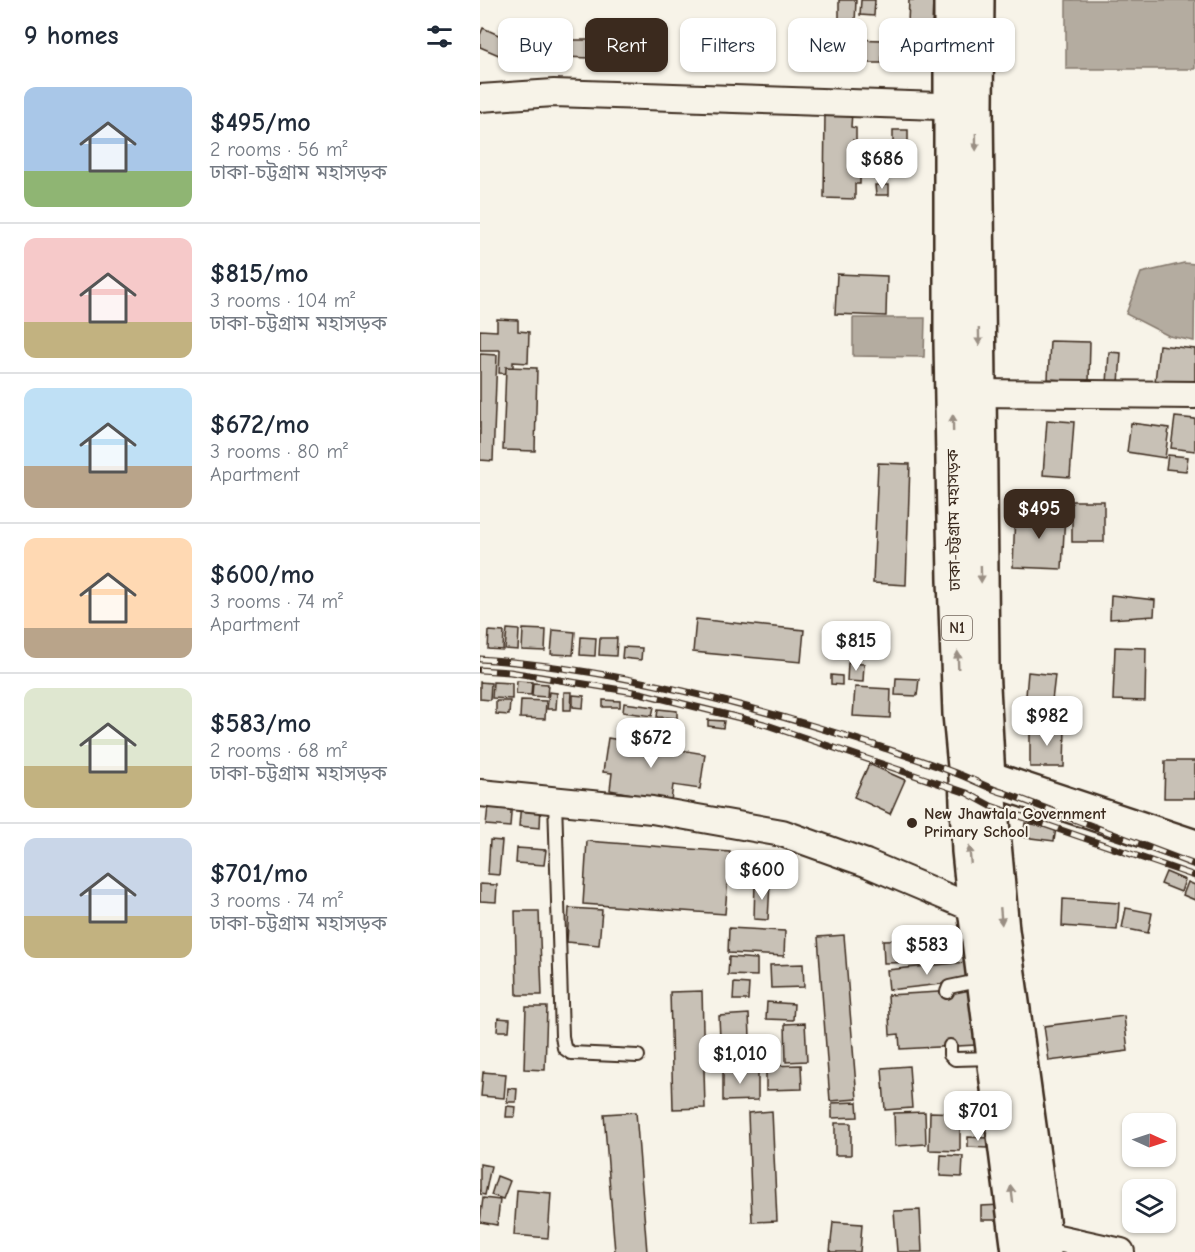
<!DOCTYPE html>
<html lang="en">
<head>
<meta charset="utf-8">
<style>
	body { margin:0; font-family:"Comic Neue","Noto Sans Bengali",sans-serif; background:#f6f6f7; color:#1f2937; height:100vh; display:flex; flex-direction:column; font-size:22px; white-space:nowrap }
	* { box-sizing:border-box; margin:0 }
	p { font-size:20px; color:#747a83 }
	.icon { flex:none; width:33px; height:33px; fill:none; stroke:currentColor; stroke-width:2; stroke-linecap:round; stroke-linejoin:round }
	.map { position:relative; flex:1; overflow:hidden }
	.details { display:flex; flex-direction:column; background:#fff; width:480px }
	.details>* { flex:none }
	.banner { position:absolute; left:18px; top:18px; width:570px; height:54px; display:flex; gap:12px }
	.needle { width:39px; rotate:93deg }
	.tools { position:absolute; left:642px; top:1113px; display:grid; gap:12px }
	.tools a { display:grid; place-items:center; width:54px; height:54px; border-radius:12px; background:#fff; box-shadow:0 2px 4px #0004; font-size:30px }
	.price { position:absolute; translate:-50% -51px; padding:0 14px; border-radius:12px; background:#fff; color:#222; font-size:20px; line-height:39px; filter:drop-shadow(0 2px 3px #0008) }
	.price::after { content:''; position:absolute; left:50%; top:36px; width:18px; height:14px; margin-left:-9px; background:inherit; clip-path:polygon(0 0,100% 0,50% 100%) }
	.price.active { background:#3b2a1e; color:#fff }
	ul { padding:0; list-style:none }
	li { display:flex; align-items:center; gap:18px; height:150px; padding:0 24px }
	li+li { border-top:2px solid #e0e1e3 }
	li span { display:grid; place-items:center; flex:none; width:168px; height:120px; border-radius:12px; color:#555 }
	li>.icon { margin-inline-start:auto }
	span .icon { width:72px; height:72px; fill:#fffc; stroke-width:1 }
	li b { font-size:26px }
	h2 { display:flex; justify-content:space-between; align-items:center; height:72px; padding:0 24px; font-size:26px }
	.chip { padding:0 21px; border-radius:12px; background:#fff; box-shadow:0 2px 4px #0004; font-size:21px; line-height:54px }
	.chip.active { background:#3b2a1e; color:#fff }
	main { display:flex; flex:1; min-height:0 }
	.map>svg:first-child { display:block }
</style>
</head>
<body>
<main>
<section class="details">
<h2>9 homes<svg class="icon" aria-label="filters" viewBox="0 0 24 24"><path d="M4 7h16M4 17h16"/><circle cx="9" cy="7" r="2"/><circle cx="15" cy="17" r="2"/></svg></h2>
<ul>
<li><span style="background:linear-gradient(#a9c7e8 70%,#8fb573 0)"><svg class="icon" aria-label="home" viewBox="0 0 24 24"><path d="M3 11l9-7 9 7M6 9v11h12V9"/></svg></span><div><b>$495/mo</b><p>2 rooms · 56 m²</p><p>ঢাকা-চট্টগ্রাম মহাসড়ক</p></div></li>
<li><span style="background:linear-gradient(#f6c9c9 70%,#c2b280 0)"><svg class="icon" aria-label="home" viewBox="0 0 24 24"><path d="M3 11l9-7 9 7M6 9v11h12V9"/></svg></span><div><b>$815/mo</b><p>3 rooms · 104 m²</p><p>ঢাকা-চট্টগ্রাম মহাসড়ক</p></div></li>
<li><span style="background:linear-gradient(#bfe0f5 65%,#b9a48a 0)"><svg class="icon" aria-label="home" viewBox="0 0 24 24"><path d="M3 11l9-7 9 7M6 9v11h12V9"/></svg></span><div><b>$672/mo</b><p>3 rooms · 80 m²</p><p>Apartment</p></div></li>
<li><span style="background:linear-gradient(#ffd9b3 75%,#b9a48a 0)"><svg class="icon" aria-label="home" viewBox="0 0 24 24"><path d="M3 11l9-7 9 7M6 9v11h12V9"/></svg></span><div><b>$600/mo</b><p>3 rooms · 74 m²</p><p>Apartment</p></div></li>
<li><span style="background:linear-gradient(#dfe7d0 65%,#c2b280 0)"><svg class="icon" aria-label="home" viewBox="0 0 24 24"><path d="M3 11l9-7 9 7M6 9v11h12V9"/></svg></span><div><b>$583/mo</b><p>2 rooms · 68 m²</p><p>ঢাকা-চট্টগ্রাম মহাসড়ক</p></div></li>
<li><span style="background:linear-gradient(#c9d6e8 65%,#c2b280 0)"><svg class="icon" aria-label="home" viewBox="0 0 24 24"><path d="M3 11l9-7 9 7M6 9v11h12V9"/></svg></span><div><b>$701/mo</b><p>3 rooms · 74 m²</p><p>ঢাকা-চট্টগ্রাম মহাসড়ক</p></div></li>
</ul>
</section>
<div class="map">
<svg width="715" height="1252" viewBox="0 0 715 1252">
	<rect width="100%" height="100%" fill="#f7f3e8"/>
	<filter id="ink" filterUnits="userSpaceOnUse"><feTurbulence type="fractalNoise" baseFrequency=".0167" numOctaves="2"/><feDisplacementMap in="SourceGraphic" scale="12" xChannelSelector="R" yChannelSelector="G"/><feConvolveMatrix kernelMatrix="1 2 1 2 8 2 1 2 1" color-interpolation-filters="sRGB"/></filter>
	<g filter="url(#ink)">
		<!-- water -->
		<g fill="#b4aca0" stroke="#84786c" stroke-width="1.5">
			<rect x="586" y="0" width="129" height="69"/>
			<polygon points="704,263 715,264 714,341 689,336 646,314 661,273"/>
			<polygon points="373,318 445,318 444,357 373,356"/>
		</g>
		<!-- building -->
		<g fill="#c8c1b6" stroke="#3b2a1e" stroke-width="1.5">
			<polygon points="359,0 376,0 375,23 359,22"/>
			<polygon points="381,0 395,0 394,16 380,15"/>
			<polygon points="429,0 453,0 452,25 428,23"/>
			<polygon points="3,28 43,46 35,62 0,47 0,35"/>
			<polygon points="365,39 403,40 402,63 365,63"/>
			<polygon points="83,40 112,40 111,58 82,57"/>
			<polygon points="53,52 75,53 75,70 52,70"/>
			<polygon points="345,112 372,112 371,127 376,128 376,141 373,140 373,169 380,169 380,184 375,184 375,199 344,198"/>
			<polygon points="413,130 428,130 428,145 413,144"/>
			<polygon points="395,185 409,185 409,195 396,195"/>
			<polygon points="357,274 407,276 406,316 355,314"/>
			<polygon points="17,319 38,320 38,331 49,332 48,363 33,362 33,374 19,373 20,350 0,350 0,330 17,331"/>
			<polygon points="570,341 610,342 609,382 568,379"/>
			<polygon points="679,345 715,349 715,386 675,382"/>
			<polygon points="629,352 641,353 639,384 627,384"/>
			<polygon points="0,354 17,355 13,461 0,460"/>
			<polygon points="26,367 57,368 55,451 23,450"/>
			<polygon points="695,417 715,419 715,451 691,448"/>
			<polygon points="567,420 594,422 590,477 563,475"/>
			<polygon points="651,423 689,428 685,458 647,452"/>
			<polygon points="688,455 708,457 706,471 686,469"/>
			<polygon points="398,463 430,464 426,585 393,583"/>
			<rect x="592" y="501" width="32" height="41"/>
			<polygon points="535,512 585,514 582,569 533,567"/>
			<polygon points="631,595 675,600 674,616 630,619"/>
			<polygon points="216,619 324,630 321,662 213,652"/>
			<polygon points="27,629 39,630 38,650 25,649"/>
			<polygon points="43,629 66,630 65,651 42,650"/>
			<polygon points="73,630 95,632 93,655 71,654"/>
			<polygon points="9,631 24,632 23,650 8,649"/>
			<polygon points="101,637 116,638 115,656 100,655"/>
			<polygon points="120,638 137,638 136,656 119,655"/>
			<polygon points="143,647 162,648 161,660 142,658"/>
			<polygon points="635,647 666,648 665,701 633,700"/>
			<polygon points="368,663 384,664 383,682 367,681"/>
			<polygon points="548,672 575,675 571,709 545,707"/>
			<polygon points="351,675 362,676 362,685 351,684"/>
			<polygon points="416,678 439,679 437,696 415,695"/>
			<polygon points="37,681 52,682 51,695 36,694"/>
			<polygon points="0,682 11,683 10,700 0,699"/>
			<polygon points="13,682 32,683 32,699 12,698"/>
			<polygon points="53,683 68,684 67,697 52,696"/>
			<polygon points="375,687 411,689 410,718 373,716"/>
			<polygon points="69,692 77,693 76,709 67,709"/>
			<polygon points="84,692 92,692 91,710 84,710"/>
			<polygon points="93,695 104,696 103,708 93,707"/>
			<polygon points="41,700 66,701 65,719 40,718"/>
			<polygon points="123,700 140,701 140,707 123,707"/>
			<polygon points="16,701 30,701 29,715 16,714"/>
			<polygon points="144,703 174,707 172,716 143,712"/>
			<polygon points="178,709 197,711 197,718 177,717"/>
			<polygon points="228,720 244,721 243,728 228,726"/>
			<polygon points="550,727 585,727 584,767 550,767"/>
			<polygon points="128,738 225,754 220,789 193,785 191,801 130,790 132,773 123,772"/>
			<polygon points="685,761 715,761 715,798 684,798"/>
			<polygon points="389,764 425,780 410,814 374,797"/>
			<polygon points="9,797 32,799 30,827 6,825"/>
			<polygon points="41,802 61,803 60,828 39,826"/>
			<polygon points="545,823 576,828 574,841 543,837"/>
			<polygon points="10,840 22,841 19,875 8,874"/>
			<polygon points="107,841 250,852 245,914 103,904"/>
			<polygon points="37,848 66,850 64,865 36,863"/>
			<polygon points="686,872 705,880 701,892 681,884"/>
			<polygon points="275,882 290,883 288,920 274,919"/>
			<polygon points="708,882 715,885 715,900 703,895"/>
			<polygon points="0,884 17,885 16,902 0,901"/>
			<polygon points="583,899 639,903 637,930 582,926"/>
			<polygon points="89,908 122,910 119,945 87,942"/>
			<polygon points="646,908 672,913 668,933 642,928"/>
			<polygon points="35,911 59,911 62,995 37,995"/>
			<polygon points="249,928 305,931 304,956 248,953"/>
			<polygon points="364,935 377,1099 350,1101 338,937"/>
			<polygon points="455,939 456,962 404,963 403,940"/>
			<polygon points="249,957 277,959 277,976 248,975"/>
			<polygon points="486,962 488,981 409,990 407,970"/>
			<polygon points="323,964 324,987 291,988 290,965"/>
			<polygon points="254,983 269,984 268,1000 253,1000"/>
			<polygon points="493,990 496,1045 420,1049 419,1034 410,1035 408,995"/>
			<polygon points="222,991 225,1108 193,1109 190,992"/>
			<polygon points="287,1002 314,1004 313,1020 286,1019"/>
			<polygon points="46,1007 67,1007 65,1070 44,1069"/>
			<polygon points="269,1014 271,1060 241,1061 239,1016"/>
			<polygon points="644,1016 648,1051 569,1061 564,1026"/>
			<polygon points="18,1018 30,1019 29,1031 17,1031"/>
			<polygon points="325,1023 327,1061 306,1062 305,1024"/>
			<polygon points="321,1065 322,1089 286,1090 286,1066"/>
			<polygon points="429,1066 432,1108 405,1110 402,1068"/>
			<polygon points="243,1070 278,1070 278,1100 243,1101"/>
			<polygon points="3,1072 26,1074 24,1098 1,1096"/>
			<polygon points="28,1088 37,1089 36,1102 27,1102"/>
			<polygon points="377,1102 378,1117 352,1118 352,1103"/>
			<polygon points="27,1106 36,1107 35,1117 26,1117"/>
			<polygon points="292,1111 297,1221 272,1222 268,1113"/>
			<polygon points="156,1112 167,1252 135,1252 124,1114"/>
			<polygon points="445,1112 446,1144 415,1146 414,1113"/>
			<polygon points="450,1112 480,1113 480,1151 449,1150"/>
			<rect x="355" y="1123" width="16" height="32"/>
			<polygon points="488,1137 508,1138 507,1148 488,1147"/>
			<polygon points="461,1155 483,1156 482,1177 460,1176"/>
			<polygon points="0,1164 11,1166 5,1195 0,1194"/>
			<polygon points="17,1176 30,1181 23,1199 11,1195"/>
			<polygon points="37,1190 71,1193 68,1238 34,1235"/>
			<polygon points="3,1198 20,1200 17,1225 0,1222"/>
			<polygon points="521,1205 521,1220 501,1220 501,1206"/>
			<polygon points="440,1210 442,1252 417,1252 414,1211"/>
			<polygon points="353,1222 382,1224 380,1252 350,1252"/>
		</g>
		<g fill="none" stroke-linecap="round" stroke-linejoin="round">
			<!-- service casing -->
			<g stroke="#3b2a1e" stroke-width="16">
				<g id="service">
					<polyline points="75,800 82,1036 84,1048 91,1053 158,1056"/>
					<polyline points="467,992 469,987 503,980"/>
					<polyline points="470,1046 470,1055 475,1059 513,1058"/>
				</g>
			</g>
			<!-- minor casing -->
			<g stroke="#3b2a1e" stroke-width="30">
				<g id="minor">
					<polyline points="0,98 74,93 489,107"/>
					<polyline points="499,393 715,395"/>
					<polyline points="0,793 172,810 302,833 386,863 495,909"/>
					<polyline points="564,1235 641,1252"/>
				</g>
			</g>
			<!-- secondary casing -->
			<g stroke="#3b2a1e" stroke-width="38">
				<polyline id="secondary" points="508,778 715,847"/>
			</g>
			<!-- trunk casing -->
			<g stroke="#3b2a1e" stroke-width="38">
				<g id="trunk">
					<polyline points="471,0 471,342 475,580 480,714 486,777 489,851 495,909 539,1252"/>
					<polyline points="497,0 496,107 502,668 508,778 522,930 564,1235 564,1252"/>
				</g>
			</g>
			<!-- service -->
			<use href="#service" stroke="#f7f3e8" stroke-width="12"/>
			<!-- minor -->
			<use href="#minor" stroke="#f7f3e8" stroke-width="26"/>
			<!-- secondary -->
			<use href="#secondary" stroke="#f7f3e8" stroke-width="33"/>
			<!-- trunk -->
			<use href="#trunk" stroke="#f7f3e8" stroke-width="33"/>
			<!-- rail casing -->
			<g stroke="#3b2a1e" stroke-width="7">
				<g id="rail">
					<path d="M0,659C138,669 270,705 401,747C428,756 456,765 483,776C498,782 510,789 525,793L715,865"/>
					<polyline points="0,670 30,672 160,693 284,724 487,793 511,806 715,876"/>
				</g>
			</g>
			<!-- rail -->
			<use href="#rail" stroke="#f7f3e8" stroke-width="4.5" stroke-dasharray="14" stroke-linecap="butt"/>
		</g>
		<!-- one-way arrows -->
		<defs><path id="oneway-solid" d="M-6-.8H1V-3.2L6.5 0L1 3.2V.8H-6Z" transform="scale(1.5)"/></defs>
		<g fill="#998e83">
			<use href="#oneway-solid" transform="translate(496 142) rotate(89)"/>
			<use href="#oneway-solid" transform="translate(499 337) rotate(89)"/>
			<use href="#oneway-solid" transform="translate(473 423) rotate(-91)"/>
			<use href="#oneway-solid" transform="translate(501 574) rotate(89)"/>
			<use href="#oneway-solid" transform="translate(478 660) rotate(-92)"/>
			<use href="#oneway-solid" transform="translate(490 855) rotate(-95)"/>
			<use href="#oneway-solid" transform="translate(521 916) rotate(85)"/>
			<use href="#oneway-solid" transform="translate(532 1194) rotate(-97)"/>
		</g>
	</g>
	<!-- markers -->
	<circle fill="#3b2a1e" stroke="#f7f3e8" stroke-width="2" cx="432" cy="823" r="6"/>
	<g text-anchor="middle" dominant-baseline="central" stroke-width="4.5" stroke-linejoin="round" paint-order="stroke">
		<!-- shield labels -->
		<rect fill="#f7f3e8" stroke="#73665b" stroke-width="1.5" x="462" y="616" width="30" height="24" rx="4.5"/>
		<g font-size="15" font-weight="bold" fill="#3b2a1e">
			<text x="477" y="628">N1</text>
		</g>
		<!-- street labels -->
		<g font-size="16" fill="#3b2a1e" stroke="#f7f3e8">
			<text transform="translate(474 520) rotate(-91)">ঢাকা-চট্টগ্রাম মহাসড়ক</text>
		</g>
		<!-- poi labels -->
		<g font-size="16" font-weight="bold" fill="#3b2a1e" stroke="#f7f3e8" text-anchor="start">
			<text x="444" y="814">New Jhawtala Government<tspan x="444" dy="18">Primary School</tspan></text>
		</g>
	</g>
</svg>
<div class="tools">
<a><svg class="needle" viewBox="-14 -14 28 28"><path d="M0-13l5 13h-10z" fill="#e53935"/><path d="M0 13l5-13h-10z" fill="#747a83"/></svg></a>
<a><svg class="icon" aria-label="layers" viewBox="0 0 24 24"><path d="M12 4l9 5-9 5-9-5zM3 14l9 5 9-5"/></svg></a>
</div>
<b class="price" style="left:402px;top:190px">$686</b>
<b class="price active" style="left:559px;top:540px">$495</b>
<b class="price" style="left:376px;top:672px">$815</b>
<b class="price" style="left:567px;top:747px">$982</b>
<b class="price" style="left:171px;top:769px">$672</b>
<b class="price" style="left:282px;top:901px">$600</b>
<b class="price" style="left:447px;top:976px">$583</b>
<b class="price" style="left:260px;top:1085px">$1,010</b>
<b class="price" style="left:498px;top:1142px">$701</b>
<div class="banner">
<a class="chip">Buy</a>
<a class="chip active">Rent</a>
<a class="chip">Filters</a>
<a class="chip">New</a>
<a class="chip">Apartment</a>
</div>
</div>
</main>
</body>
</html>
